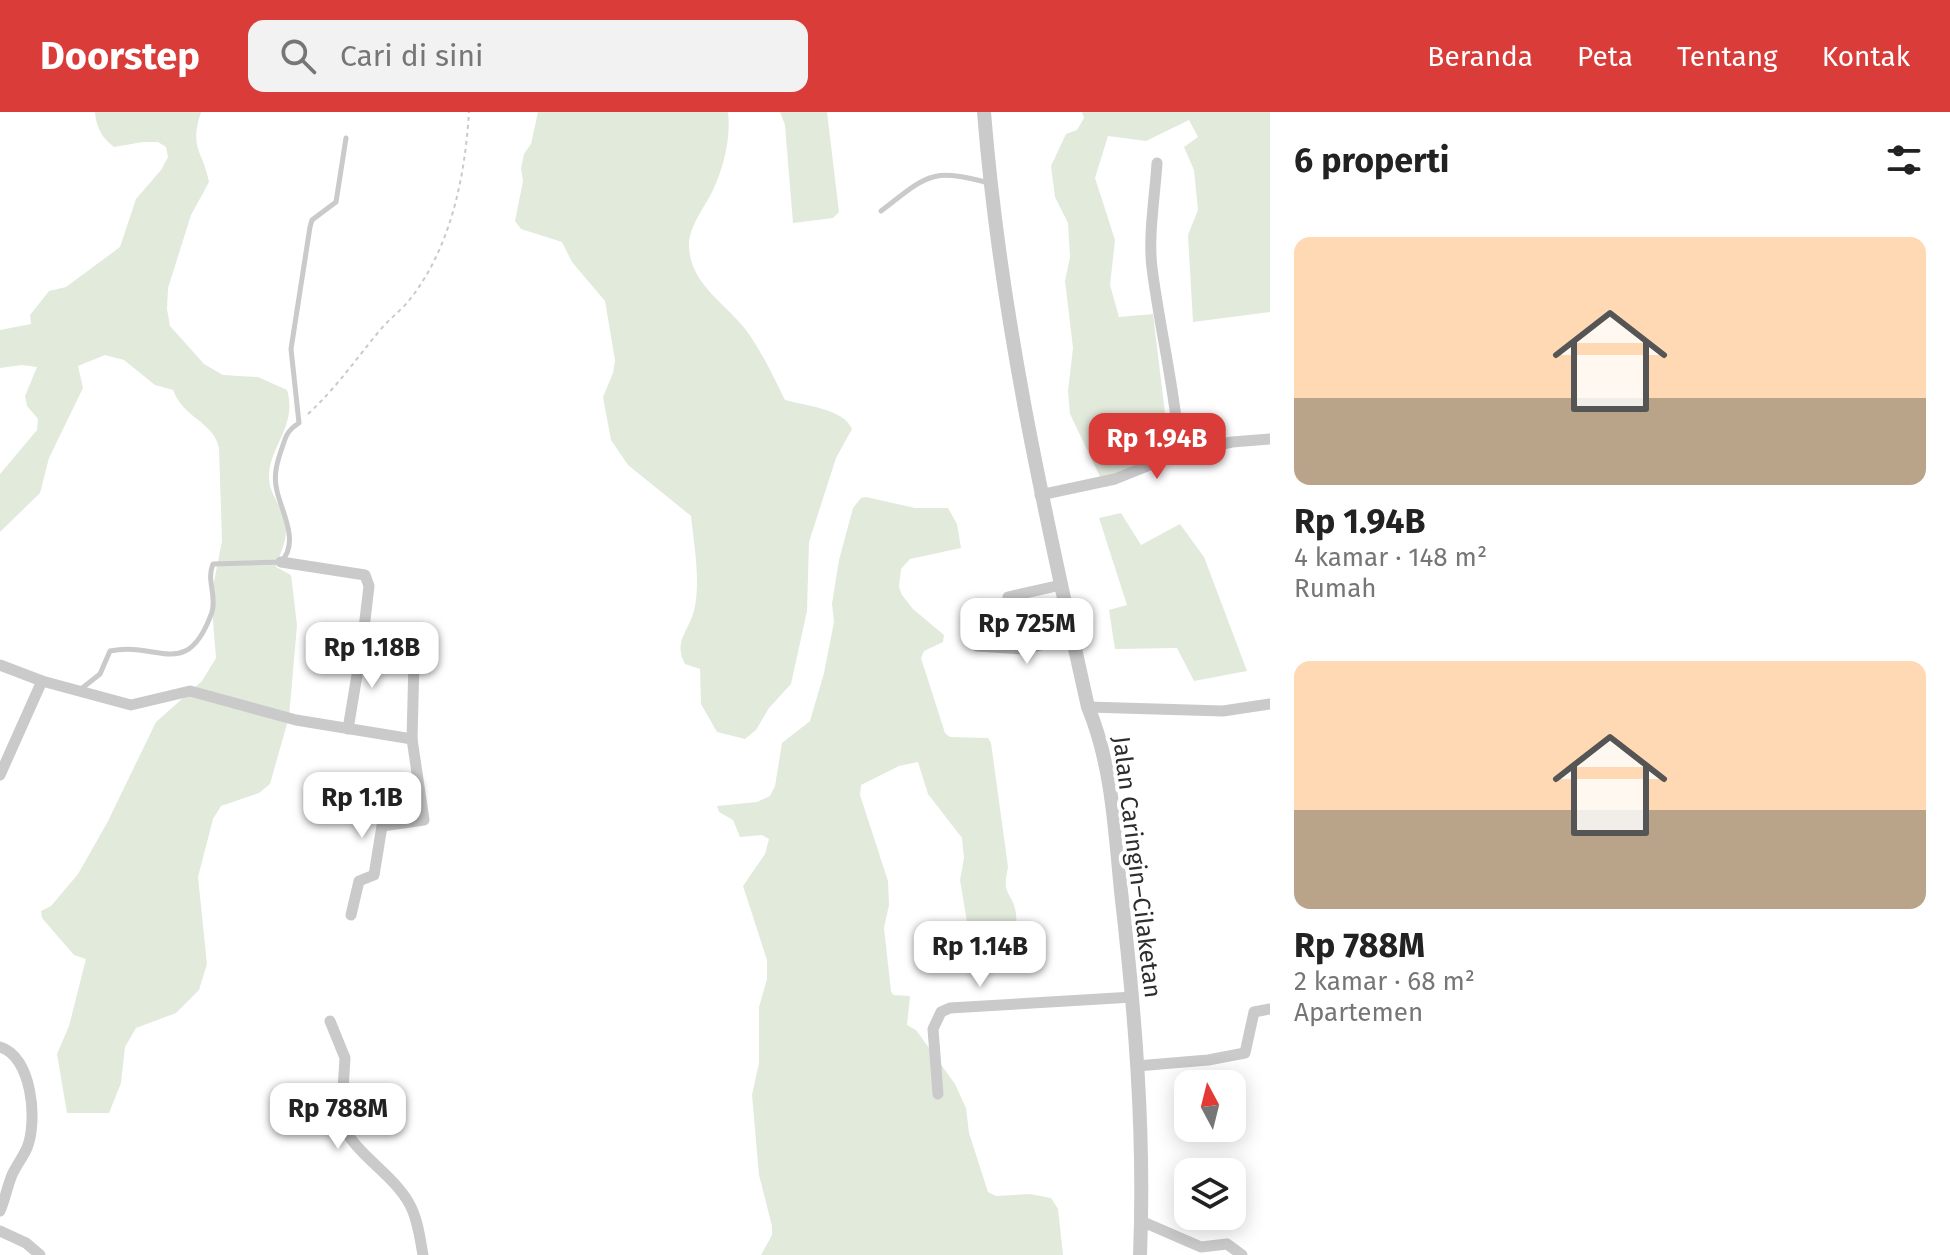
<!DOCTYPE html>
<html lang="id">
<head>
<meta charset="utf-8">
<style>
	body { margin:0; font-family:"Fira Sans",sans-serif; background:#f2f2f2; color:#222; height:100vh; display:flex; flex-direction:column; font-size:30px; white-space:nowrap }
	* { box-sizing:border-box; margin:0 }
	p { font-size:26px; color:#767676 }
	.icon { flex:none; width:44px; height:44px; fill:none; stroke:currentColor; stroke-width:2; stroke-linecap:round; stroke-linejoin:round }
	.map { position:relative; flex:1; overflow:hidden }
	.side { display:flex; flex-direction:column; background:#fff; width:680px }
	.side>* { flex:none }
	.needle { width:52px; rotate:353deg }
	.fabs { position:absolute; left:1174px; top:958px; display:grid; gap:16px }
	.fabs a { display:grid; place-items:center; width:72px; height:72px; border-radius:16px; background:#fff; box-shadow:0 4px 20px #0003; font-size:40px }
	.price { position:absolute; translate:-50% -68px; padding:0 18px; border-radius:16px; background:#fff; color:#222; font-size:26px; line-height:52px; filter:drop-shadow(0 2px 4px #0008) }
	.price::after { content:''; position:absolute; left:50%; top:48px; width:24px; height:18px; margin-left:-12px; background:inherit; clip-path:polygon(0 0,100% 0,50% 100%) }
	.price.on { background:#da3c3a; color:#fff }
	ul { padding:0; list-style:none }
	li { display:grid; align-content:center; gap:16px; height:424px; padding:0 24px }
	li span { display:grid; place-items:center; height:248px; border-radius:16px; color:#555 }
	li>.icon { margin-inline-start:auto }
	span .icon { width:144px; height:144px; fill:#fffc; stroke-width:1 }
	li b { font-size:34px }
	h2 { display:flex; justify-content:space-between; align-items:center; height:96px; padding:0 24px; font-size:34px }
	header { display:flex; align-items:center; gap:48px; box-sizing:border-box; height:112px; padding:0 40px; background:#da3c3a; color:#fff }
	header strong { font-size:38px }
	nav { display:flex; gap:44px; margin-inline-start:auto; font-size:28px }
	.search { width:560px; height:72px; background:#f2f2f2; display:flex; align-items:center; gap:20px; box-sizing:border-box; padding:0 28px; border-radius:16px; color:#767676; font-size:30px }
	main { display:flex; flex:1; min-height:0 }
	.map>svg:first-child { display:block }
</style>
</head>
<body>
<header>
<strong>Doorstep</strong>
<div class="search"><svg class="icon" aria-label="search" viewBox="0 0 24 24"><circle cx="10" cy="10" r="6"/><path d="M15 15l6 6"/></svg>Cari di sini</div>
<nav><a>Beranda</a><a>Peta</a><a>Tentang</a><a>Kontak</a></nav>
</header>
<main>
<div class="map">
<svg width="1270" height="1143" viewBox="0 0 1270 1143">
	<rect width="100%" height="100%" fill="#fff"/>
	<!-- green -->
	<g fill="#e2eadc">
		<path d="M95,0H201C189,38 203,38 209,70L191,103L168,176L167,197L170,214L204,252L223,263L258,265L287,278C298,314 268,335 269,367C270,385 287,400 286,419C286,431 279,444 276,455L291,463L297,513L289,605L270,672L259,681L221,694L213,707L198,765L207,852L199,878L176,901L136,916L125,935L121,971L109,1001H67L57,942L69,914L86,847L74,843L42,806L41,799L51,794L78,762L107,711L156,610L202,569L216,546L211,485L222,429L219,336C213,309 184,307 173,278L155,273L124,248L105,243L78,254L83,276L49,346L40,381L0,420V362L37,318L38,307L27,294L25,284L37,255L22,253L0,256V218L31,212L30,203L49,179L66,175L120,135L136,87L161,58L168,45L166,35L158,30H143L114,35C102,26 96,15 95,0Z"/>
		<path d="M538,0H728C731,26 724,54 713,78C705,95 689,114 689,133C689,171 726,192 746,218C762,240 773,264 785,288C805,294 843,296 852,317L836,346L809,430L807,499L791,572L769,596L756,618L745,627L717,620L701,592L700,557L685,552C673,530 688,520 694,499C701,469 694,434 691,404L628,353L611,328L603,285L613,261L615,248L605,189L572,150L562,130L521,117L515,109L523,69L521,56L524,42L531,32Z"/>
		<polygon points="780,0 827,0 839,100 833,106 793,111 785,13"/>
		<polygon points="1082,0 1270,0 1270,200 1193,210 1188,123 1198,98 1194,58 1184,35 1198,25 1189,8 1146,29 1108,24 1095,66 1115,128 1110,173 1119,205 1153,202 1170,343 1105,375 1070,302 1068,279 1073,236 1065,169 1070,145 1068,111 1055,85 1051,54 1066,22 1077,18 1084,6"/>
		<path d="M866,385L915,396H948L957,412L961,436L910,447L901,457L899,475L902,483L913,497L944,523L943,530L924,539L921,546L945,621L950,625L988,626L991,631L1008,755C1007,761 1005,769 1006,775C1007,781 1012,787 1014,793C1024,825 1001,842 973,846L960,768L964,746L962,726L928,682L918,650L899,654L861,673L860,683L888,769L889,793L884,816L891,879L893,883L910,884L907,913L916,918L955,972L966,996L969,1021L988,1080L996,1084L1030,1082L1051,1086L1058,1097L1063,1143H761L772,1123V1114L759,1063L752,983L759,951V895L767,867V848L743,774L765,742L769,727L762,723L740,725L733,708L719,700L717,694L757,690L770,684L775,674L782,631L810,609L824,561L834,510L832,492L839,448L853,396L861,386Z"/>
		<polygon points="1121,401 1141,433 1180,412 1204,445 1247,559 1194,569 1177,536 1115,537 1109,498 1127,493 1099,406"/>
	</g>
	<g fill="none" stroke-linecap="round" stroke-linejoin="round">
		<!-- path -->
		<path stroke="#cacaca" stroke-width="2" stroke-dasharray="4 4" stroke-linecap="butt" d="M308,302C338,274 355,248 381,217C390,206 402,198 411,186C451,134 465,65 469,0"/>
		<!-- service -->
		<g stroke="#cacaca" stroke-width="5">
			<path d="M881,99C927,64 930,55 989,71"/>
			<path d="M81,577L100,562L110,539C159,529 187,570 212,500C217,483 206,468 213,452L281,450C300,430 282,401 277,379C273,364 277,350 282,336C286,323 288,318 299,311L291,237L310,115L312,108L336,90L346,26"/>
		</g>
		<!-- minor -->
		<g stroke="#cacaca" stroke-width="11">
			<path d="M1157,51C1155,84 1148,123 1152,156C1160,218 1175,278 1180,341"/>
			<polyline points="1040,383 1115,367 1180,341 1232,330 1270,327"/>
			<polyline points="281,450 365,463 369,474 362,533 413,545 414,549 412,627 424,708 382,714 374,763 359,769 351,803"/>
			<polyline points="1008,485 1061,473"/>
			<polyline points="977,534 1023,537 1073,526"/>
			<polyline points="0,553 42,569 131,593 190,579 296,608 412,627"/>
			<polyline points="1088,595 1223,599 1270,592"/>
			<polyline points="348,617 362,533"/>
			<polyline points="0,663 42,569"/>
			<path d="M330,909L345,946L341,1010C356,1044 393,1061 410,1093C418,1108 420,1127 423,1143"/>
			<path d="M0,935C32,944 38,1009 27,1036C23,1045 16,1054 12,1063C7,1075 5,1088 0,1099"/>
			<polyline points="1137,954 1208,948 1245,941 1254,900 1270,897"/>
			<polyline points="938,982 933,917 941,900 950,896 1133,885"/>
			<polyline points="1141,1109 1201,1135 1227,1132 1242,1143"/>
			<polyline points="0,1119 26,1131 40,1143"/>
		</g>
		<!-- tertiary -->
		<path stroke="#cacaca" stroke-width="14" d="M984,0C1000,202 1044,398 1088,595C1112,652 1115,719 1121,779C1135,900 1145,1021 1140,1143"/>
	</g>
	<g text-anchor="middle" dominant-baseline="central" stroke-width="8" stroke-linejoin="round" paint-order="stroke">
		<!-- street labels -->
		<g font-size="24" fill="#2d2d2d" stroke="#fff">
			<text transform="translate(1137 755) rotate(83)">Jalan Caringin–Cilaketan</text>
		</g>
	</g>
</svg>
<div class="fabs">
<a><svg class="needle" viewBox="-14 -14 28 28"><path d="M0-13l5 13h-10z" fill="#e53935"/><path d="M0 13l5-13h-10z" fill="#767676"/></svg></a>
<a><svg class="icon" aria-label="layers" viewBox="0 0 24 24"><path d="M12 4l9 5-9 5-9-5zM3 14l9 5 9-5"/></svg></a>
</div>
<b class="price on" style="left:1157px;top:369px">Rp 1.94B</b>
<b class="price" style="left:1027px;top:554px">Rp 725M</b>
<b class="price" style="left:372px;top:578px">Rp 1.18B</b>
<b class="price" style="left:362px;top:728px">Rp 1.1B</b>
<b class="price" style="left:980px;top:877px">Rp 1.14B</b>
<b class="price" style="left:338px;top:1039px">Rp 788M</b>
</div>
<section class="side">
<h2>6 properti<svg class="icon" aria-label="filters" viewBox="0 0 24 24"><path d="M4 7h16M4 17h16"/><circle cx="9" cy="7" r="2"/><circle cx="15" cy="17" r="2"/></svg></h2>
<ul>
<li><span style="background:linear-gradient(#ffd9b3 65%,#b9a48a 0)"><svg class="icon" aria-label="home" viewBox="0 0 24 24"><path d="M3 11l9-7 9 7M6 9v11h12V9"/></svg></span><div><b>Rp 1.94B</b><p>4 kamar · 148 m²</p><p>Rumah</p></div></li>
<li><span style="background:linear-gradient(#ffd9b3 60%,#b9a48a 0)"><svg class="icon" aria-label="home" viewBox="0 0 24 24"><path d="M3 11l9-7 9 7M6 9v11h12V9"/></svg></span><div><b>Rp 788M</b><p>2 kamar · 68 m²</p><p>Apartemen</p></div></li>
</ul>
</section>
</main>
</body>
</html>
